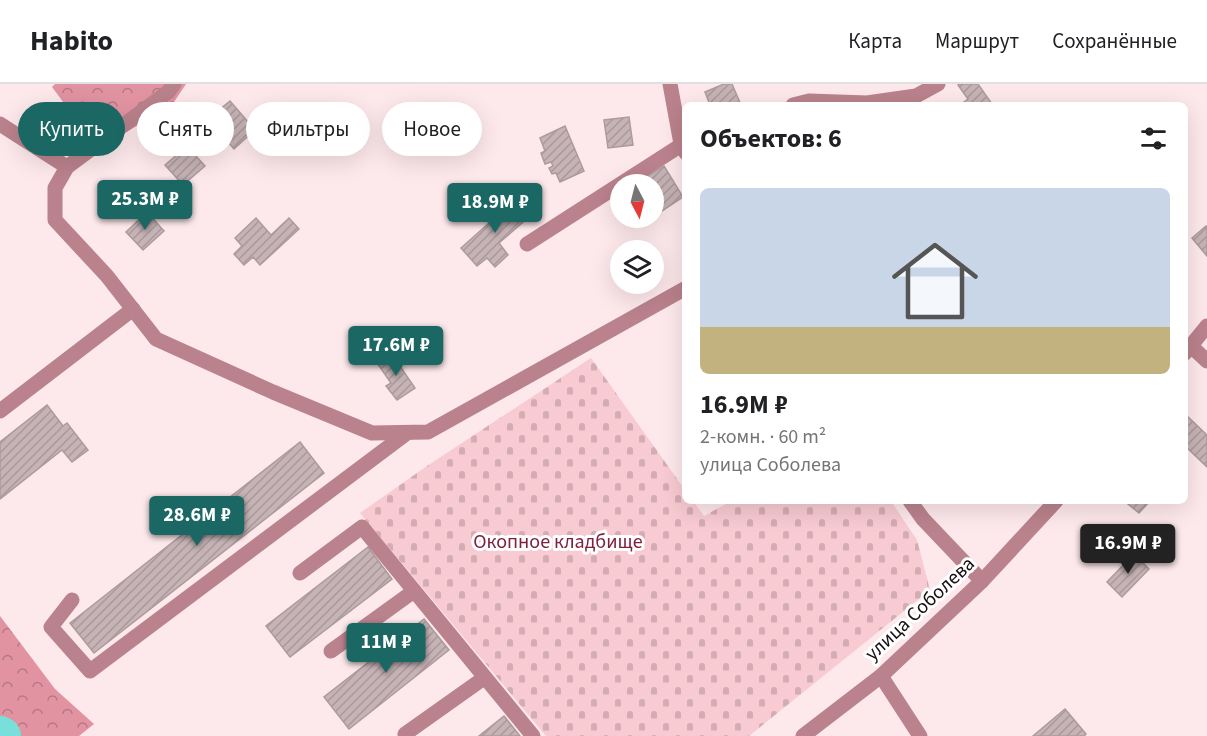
<!DOCTYPE html>
<html lang="ru">
<head>
<meta charset="utf-8">
<style>
	body { margin:0; font-family:"Source Sans 3",sans-serif; background:#f6f6f6; color:#202124; height:100vh; display:flex; flex-direction:column; font-size:22px; white-space:nowrap }
	* { box-sizing:border-box; margin:0 }
	p { font-size:20px; color:#757577 }
	.icon { flex:none; width:33px; height:33px; fill:none; stroke:currentColor; stroke-width:2; stroke-linecap:round; stroke-linejoin:round }
	.map { position:relative; flex:1; overflow:hidden }
	.drawer { position:absolute; left:682px; top:18px; width:506px; height:402px; display:flex; flex-direction:column; background:#fff; border-radius:9px; box-shadow:0 6px 24px #0002 }
	.drawer>* { flex:none }
	.top-card { position:absolute; left:18px; top:18px; width:570px; height:54px; display:flex; gap:12px }
	.needle { width:39px; rotate:173deg }
	.tools { position:absolute; left:610px; top:90px; display:grid; gap:12px }
	.tools a { display:grid; place-items:center; width:54px; height:54px; border-radius:50%; background:#fff; box-shadow:0 6px 24px #0002; font-size:30px }
	.price { position:absolute; translate:-50% -51px; padding:0 14px; border-radius:6px; background:#1a6764; color:#fff; font-size:20px; line-height:39px; filter:drop-shadow(0 2px 3px #0008) }
	.price::after { content:''; position:absolute; left:50%; top:36px; width:18px; height:14px; margin-left:-9px; background:inherit; clip-path:polygon(0 0,100% 0,50% 100%) }
	.price.selected { background:#222; color:#fff }
	ul { padding:0; list-style:none }
	li { display:grid; align-content:center; gap:12px; height:318px; padding:0 18px }
	li+li { border-top:2px solid #e0e0e0 }
	li span { display:grid; place-items:center; height:186px; border-radius:9px; color:#555 }
	li>.icon { margin-inline-start:auto }
	span .icon { width:108px; height:108px; fill:#fffc; stroke-width:1 }
	li b { font-size:26px }
	h2 { display:flex; justify-content:space-between; align-items:center; height:72px; padding:0 18px; font-size:26px }
	.tag { padding:0 21px; border-radius:27px; background:#fff; box-shadow:0 6px 24px #0002; font-size:21px; line-height:54px }
	.tag.selected { background:#1a6764; color:#fff }
	header { display:flex; align-items:center; gap:36px; box-sizing:border-box; height:84px; padding:0 30px; background:#fff; border-bottom:2px solid #e0e0e0 }
	header strong { font-size:28px }
	nav { display:flex; gap:33px; margin-inline-start:auto; font-size:21px }
	.map>svg:first-child { display:block }
</style>
</head>
<body>
<header>
<strong>Habito</strong>
<nav><a>Карта</a><a>Маршрут</a><a>Сохранённые</a></nav>
</header>
<div class="map">
<svg width="1207" height="652" viewBox="0 0 1207 652">
	<defs>
		<pattern id="forest-crowns" width="20" height="18" patternUnits="userSpaceOnUse" patternTransform="scale(1.5)"><rect width="20" height="18" fill="#e293a2"/><path d="M2 6a3 3 0 1 1 6 0M12 15a3 3 0 1 1 6 0" fill="none" stroke="#b67783"/></pattern>
		<pattern id="cemetery-stones" width="16" height="16" patternUnits="userSpaceOnUse" patternTransform="scale(1.5)"><rect width="16" height="16" fill="#f8cad2"/><path d="M2 7V4a2 2 0 0 1 4 0v3zM10 15v-3a2 2 0 0 1 4 0v3z" fill="#d4acb3"/></pattern>
		<pattern id="building-hatch" width="6" height="6" patternUnits="userSpaceOnUse" patternTransform="scale(1.5)"><rect width="6" height="6" fill="#c6b3b6"/><path d="M-1 1l2-2M0 6l6-6M5 7l2-2" fill="none" stroke="#a9999b"/></pattern>
	</defs>
	<rect width="100%" height="100%" fill="#fde8eb"/>
	<!-- forest -->
	<g fill="url(#forest-crowns)">
		<polygon points="55,0 186,0 172,21 98,65 52,3"/>
		<polygon points="0,532 55,605 94,640 79,652 0,652"/>
	</g>
	<!-- cemetery -->
	<polygon fill="url(#cemetery-stones)" points="591,274 685,406 686,417 693,417 704,432 731,417 891,417 917,456 930,506 749,652 546,652 360,429 427,382"/>
	<g fill="none" stroke-linecap="round" stroke-linejoin="round">
		<!-- river -->
		<polyline stroke="#78dfda" stroke-width="38" points="0,651 2,652"/>
	</g>
	<!-- building -->
	<g fill="url(#building-hatch)" stroke="#ad9a9d" stroke-width="1.5">
		<polygon points="724,0 732,0 741,21 710,21 705,8"/>
		<polygon points="960,0 978,0 992,20 960,21 968,15 958,1"/>
		<polygon points="230,17 255,46 234,65 208,35"/>
		<polygon points="629,33 633,61 608,64 604,36"/>
		<polygon points="565,42 584,87 560,98 556,89 552,90 549,84 553,82 551,78 545,80 541,69 545,67 540,54"/>
		<polygon points="187,62 205,82 183,101 165,81"/>
		<polygon points="664,82 683,113 662,127 654,114 654,100 645,100 642,95"/>
		<polygon points="511,112 529,133 499,159 508,171 495,183 487,174 477,182 461,164 489,139 485,134"/>
		<polygon points="147,128 164,147 143,166 126,148"/>
		<polygon points="256,134 271,151 289,134 299,145 260,181 253,173 244,181 234,170 242,162 235,154"/>
		<polygon points="1206,142 1207,143 1207,172 1192,154"/>
		<polygon points="391,269 415,304 397,316 386,302 391,299 377,279"/>
		<polygon points="47,321 63,342 67,339 88,366 72,378 62,366 0,415 0,358"/>
		<polygon points="1185,330 1207,351 1207,383 1185,362"/>
		<polygon points="300,358 324,389 94,569 70,539"/>
		<polygon points="1130,417 1150,417 1139,429 1128,420"/>
		<polygon points="368,463 392,495 290,573 266,542"/>
		<polygon points="1134,470 1149,485 1122,513 1107,498"/>
		<polygon points="424,535 449,566 349,645 324,613"/>
		<polygon points="1065,625 1086,650 1084,652 1033,652"/>
		<polygon points="504,632 520,652 479,652"/>
	</g>
	<g fill="none" stroke-linecap="round" stroke-linejoin="round">
		<!-- minor -->
		<g stroke="#ba828c" stroke-width="15">
			<polyline points="174,0 168,8 67,83 55,104 55,136 107,192 156,255 273,308 372,349 428,348 686,204"/>
			<polyline points="670,0 681,60 686,69"/>
			<polyline points="793,21 809,17 867,19 916,12 938,0"/>
			<polyline points="0,40 67,83"/>
			<polyline points="527,160 686,58"/>
			<polyline points="1191,262 1207,277"/>
			<polyline points="1185,269 1207,242"/>
			<polyline points="0,327 133,225"/>
			<polyline points="910,417 923,435 982,497"/>
			<polyline points="300,489 362,443 533,652"/>
			<polyline points="72,516 51,543 90,587 407,349"/>
			<polyline points="331,567 414,507"/>
			<polyline points="881,592 920,652"/>
			<polyline points="405,650 484,594"/>
			<polyline points="803,652 881,592 982,497 1056,417"/>
		</g>
	</g>
	<g text-anchor="middle" dominant-baseline="central" stroke-width="6" stroke-linejoin="round" paint-order="stroke">
		<!-- park labels -->
		<g font-size="20" fill="#7d213d" stroke="#fff">
			<text x="558" y="458">Окопное кладбище</text>
		</g>
		<!-- street labels -->
		<g font-size="20" fill="#171011" stroke="#fff">
			<text transform="translate(920 525) rotate(-43)">улица Соболева</text>
		</g>
	</g>
</svg>
<div class="tools">
<a><svg class="needle" viewBox="-14 -14 28 28"><path d="M0-13l5 13h-10z" fill="#e53935"/><path d="M0 13l5-13h-10z" fill="#757577"/></svg></a>
<a><svg class="icon" aria-label="layers" viewBox="0 0 24 24"><path d="M12 4l9 5-9 5-9-5zM3 14l9 5 9-5"/></svg></a>
</div>
<b class="price" style="left:145px;top:147px">25.3M ₽</b>
<b class="price" style="left:495px;top:150px">18.9M ₽</b>
<b class="price" style="left:396px;top:293px">17.6M ₽</b>
<b class="price" style="left:197px;top:463px">28.6M ₽</b>
<b class="price selected" style="left:1128px;top:491px">16.9M ₽</b>
<b class="price" style="left:386px;top:590px">11M ₽</b>
<div class="top-card">
<a class="tag selected">Купить</a>
<a class="tag">Снять</a>
<a class="tag">Фильтры</a>
<a class="tag">Новое</a>
</div>
<section class="drawer">
<h2>Объектов: 6<svg class="icon" aria-label="filters" viewBox="0 0 24 24"><path d="M4 7h16M4 17h16"/><circle cx="9" cy="7" r="2"/><circle cx="15" cy="17" r="2"/></svg></h2>
<ul>
<li><span style="background:linear-gradient(#c9d6e8 75%,#c2b280 0)"><svg class="icon" aria-label="home" viewBox="0 0 24 24"><path d="M3 11l9-7 9 7M6 9v11h12V9"/></svg></span><div><b>16.9M ₽</b><p>2-комн. · 60 m²</p><p>улица Соболева</p></div></li>
</ul>
</section>
</div>
</body>
</html>
